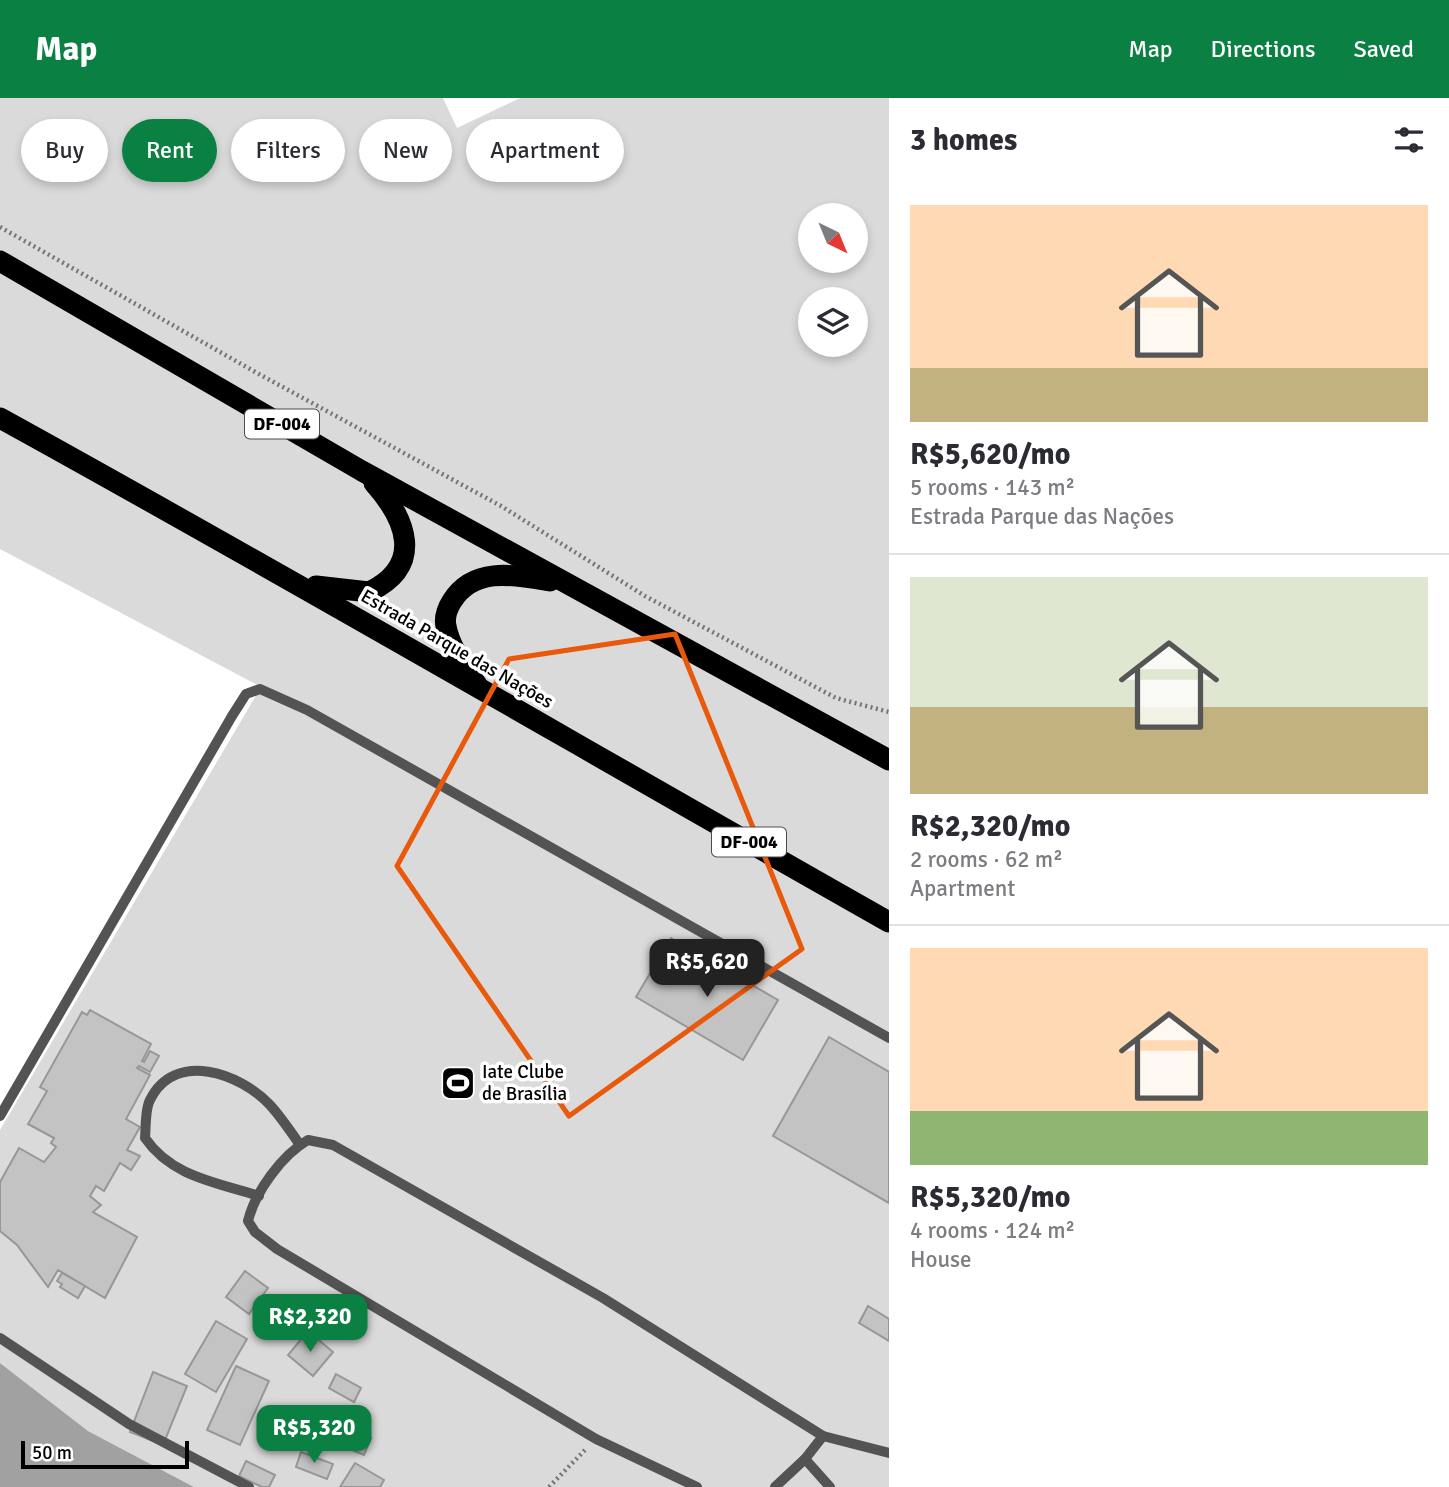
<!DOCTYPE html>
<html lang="en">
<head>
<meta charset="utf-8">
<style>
	body { margin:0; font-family:Signika,sans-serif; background:#f2f2f3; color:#2b2b33; height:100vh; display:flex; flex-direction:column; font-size:26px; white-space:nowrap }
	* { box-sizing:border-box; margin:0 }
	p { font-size:23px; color:#7c7c81 }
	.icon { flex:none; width:38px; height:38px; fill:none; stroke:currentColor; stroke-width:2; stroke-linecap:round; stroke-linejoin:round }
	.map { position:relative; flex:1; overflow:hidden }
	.drawer { display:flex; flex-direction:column; background:#fff; width:560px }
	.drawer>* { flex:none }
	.banner { position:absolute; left:21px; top:21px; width:665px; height:63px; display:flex; gap:14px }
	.needle { width:46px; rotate:137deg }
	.tools { position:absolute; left:798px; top:105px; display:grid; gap:14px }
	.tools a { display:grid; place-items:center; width:70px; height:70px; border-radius:50%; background:#fff; box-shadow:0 4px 10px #0003; font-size:35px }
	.scale { position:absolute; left:21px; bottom:18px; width:168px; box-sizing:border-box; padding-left:7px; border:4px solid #000; border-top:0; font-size:19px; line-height:24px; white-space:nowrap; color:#000; -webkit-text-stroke:5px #fff; paint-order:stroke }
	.price { position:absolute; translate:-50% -60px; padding:0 16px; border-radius:14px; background:#0b8043; color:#fff; font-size:23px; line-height:46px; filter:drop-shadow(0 2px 4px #0008) }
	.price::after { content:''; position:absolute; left:50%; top:42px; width:21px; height:16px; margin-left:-10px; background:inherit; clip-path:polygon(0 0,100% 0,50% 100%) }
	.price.active { background:#222; color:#fff }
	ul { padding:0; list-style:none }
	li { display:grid; align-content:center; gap:14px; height:371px; padding:0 21px }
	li+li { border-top:2px solid #e1e1e2 }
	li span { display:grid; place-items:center; height:217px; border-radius:0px; color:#555 }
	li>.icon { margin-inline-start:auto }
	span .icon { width:126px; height:126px; fill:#fffc; stroke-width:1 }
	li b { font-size:30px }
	h2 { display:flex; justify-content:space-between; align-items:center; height:84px; padding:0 21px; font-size:30px }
	.pill { padding:0 24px; border-radius:32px; background:#fff; box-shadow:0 4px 10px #0003; font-size:24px; line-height:63px }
	.pill.active { background:#0b8043; color:#fff }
	header { display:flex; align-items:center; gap:42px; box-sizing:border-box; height:98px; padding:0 35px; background:#0b8043; color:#fff }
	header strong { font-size:33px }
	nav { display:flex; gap:38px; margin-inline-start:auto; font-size:24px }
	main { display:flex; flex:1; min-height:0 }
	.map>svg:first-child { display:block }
</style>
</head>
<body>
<header>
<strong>Map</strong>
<nav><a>Map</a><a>Directions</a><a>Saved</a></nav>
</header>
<main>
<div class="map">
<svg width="889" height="1389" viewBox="0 0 889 1389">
	<rect width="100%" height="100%" fill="#fff"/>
	<!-- green -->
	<path fill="#dadada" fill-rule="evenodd" d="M0,0H443L457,30L520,0H889V1389H194L88,1333L0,1265V1032L261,589L0,451ZM810,117H856V163H810ZM810,201H856V247H810Z"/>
	<!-- water -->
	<polygon fill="#a1a1a1" points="0,1265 88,1333 194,1389 0,1389"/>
	<!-- building -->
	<g fill="#c3c3c3" stroke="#979797" stroke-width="2">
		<polygon points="671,840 778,902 743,962 636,899"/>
		<polygon points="90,912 151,946 142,963 144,964 150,953 159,958 150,974 139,968 137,970 150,977 126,1021 140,1029 127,1052 140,1058 131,1072 120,1065 104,1093 96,1088 90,1098 101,1107 93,1114 137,1139 105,1200 58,1172 48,1189 17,1147 0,1133 0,1084 19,1050 44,1064 56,1049 51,1045 54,1040 28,1026 47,993 40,989 82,914 87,917"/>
		<polygon points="829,939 889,974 889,1105 773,1038"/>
		<polygon points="245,1173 268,1190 249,1216 226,1199"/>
		<polygon points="62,1175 85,1188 78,1200 60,1189 62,1186 57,1183"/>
		<polygon points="868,1208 889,1221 889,1243 859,1225"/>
		<polygon points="216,1223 247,1241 216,1294 185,1276"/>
		<polygon points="308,1233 333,1254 313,1278 288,1257"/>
		<polygon points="236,1268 269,1283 240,1347 207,1332"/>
		<polygon points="153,1274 187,1288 163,1347 130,1334"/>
		<polygon points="336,1276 361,1290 354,1304 329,1290"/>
		<polygon points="339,1327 371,1340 364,1357 332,1344"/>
		<polygon points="301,1354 333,1366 327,1381 296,1369"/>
		<polygon points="246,1363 275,1377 269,1389 262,1389 239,1378"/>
		<polygon points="355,1365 384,1382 380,1389 340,1389"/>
	</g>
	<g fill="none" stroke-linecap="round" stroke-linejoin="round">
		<!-- highway casing -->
		<g stroke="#dbdbdb" stroke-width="24">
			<g id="highway">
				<polyline points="0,163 362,373 889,662"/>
				<path d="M0,320C298,484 592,656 889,824"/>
				<path d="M316,488L369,494C425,467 406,421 374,385"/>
				<path d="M479,590C467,571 450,551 446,528C444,519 447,511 452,503C474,468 515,477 550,483"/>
			</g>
		</g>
		<!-- path -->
		<g stroke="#757575" stroke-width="4.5" stroke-dasharray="2 3.5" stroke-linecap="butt">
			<polyline points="0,129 257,275 501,408 645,498 836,600 889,614"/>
			<polyline points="549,1389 585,1352"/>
		</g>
		<!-- lane -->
		<g stroke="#535353" stroke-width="10">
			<polyline points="0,1018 232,618 246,596 260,591 307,612 889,940"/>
			<path d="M259,1098C216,1084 172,1079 145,1040C146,1029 145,1011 150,1002C175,952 240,975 270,1007C281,1019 291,1034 300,1047"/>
			<polyline points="0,1240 129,1326 249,1389"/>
			<polyline points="805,1361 830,1389"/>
			<path d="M697,1389L596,1341L277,1151L255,1134L248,1123C255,1094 282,1057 308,1042L333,1047L603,1200L823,1338L889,1355"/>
			<polyline points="775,1389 805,1361 823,1338"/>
		</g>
		<!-- highway -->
		<use href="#highway" stroke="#000" stroke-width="21"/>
	</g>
	<!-- marked area -->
	<path fill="none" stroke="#e8590c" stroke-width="5" stroke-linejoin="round" d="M675,536L802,851L569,1018L397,768L509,561Z"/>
	<!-- icons -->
	<defs>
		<g id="stadium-square" transform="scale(1.75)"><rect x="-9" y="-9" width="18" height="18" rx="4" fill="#000" stroke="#fff"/><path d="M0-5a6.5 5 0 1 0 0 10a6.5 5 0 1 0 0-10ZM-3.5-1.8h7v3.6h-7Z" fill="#fff"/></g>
	</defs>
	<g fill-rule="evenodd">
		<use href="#stadium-square" x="458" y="985"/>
	</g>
	<g text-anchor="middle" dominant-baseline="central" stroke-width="7" stroke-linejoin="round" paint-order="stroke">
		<!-- shield labels -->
		<g fill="#fff" stroke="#4c4c4c" stroke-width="2">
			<rect x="245" y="311.5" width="74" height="29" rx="5"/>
			<rect x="712" y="729.5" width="74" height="29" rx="5"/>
		</g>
		<g font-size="18" font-weight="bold" fill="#000">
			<text x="282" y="326">DF-004</text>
			<text x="749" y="744">DF-004</text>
		</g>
		<!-- street labels -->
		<g font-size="19" fill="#000" stroke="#fff">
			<text transform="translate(457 551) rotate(30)">Estrada Parque das Nações</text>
		</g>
		<!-- poi labels -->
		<g font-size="19" fill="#000" stroke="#fff" text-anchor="start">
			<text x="482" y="974">Iate Clube<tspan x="482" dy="22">de Brasília</tspan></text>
		</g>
	</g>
</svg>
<div class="tools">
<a><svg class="needle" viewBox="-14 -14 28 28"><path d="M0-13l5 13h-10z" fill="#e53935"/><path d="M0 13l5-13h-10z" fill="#7c7c81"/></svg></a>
<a><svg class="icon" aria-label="layers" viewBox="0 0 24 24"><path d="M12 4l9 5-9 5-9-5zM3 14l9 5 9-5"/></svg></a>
</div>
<div class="scale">50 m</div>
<b class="price active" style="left:707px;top:901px">R$5,620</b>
<b class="price" style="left:310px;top:1256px">R$2,320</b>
<b class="price" style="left:314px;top:1367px">R$5,320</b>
<div class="banner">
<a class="pill">Buy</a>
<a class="pill active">Rent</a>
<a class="pill">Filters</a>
<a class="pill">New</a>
<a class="pill">Apartment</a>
</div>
</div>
<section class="drawer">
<h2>3 homes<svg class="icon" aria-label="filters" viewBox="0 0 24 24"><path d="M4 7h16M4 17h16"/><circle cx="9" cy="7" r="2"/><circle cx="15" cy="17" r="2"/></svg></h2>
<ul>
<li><span style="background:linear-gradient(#ffd9b3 75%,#c2b280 0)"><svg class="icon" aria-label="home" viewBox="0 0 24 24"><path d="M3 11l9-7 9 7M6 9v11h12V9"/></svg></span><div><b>R$5,620/mo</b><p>5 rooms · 143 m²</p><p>Estrada Parque das Nações</p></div></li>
<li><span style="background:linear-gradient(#dfe7d0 60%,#c2b280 0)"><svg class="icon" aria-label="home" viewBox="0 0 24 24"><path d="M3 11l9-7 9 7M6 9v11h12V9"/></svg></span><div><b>R$2,320/mo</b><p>2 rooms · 62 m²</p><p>Apartment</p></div></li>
<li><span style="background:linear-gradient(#ffd9b3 75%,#8fb573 0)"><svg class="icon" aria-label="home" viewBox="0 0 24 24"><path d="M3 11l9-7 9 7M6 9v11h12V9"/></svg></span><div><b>R$5,320/mo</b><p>4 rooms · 124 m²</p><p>House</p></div></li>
</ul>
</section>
</main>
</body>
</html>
